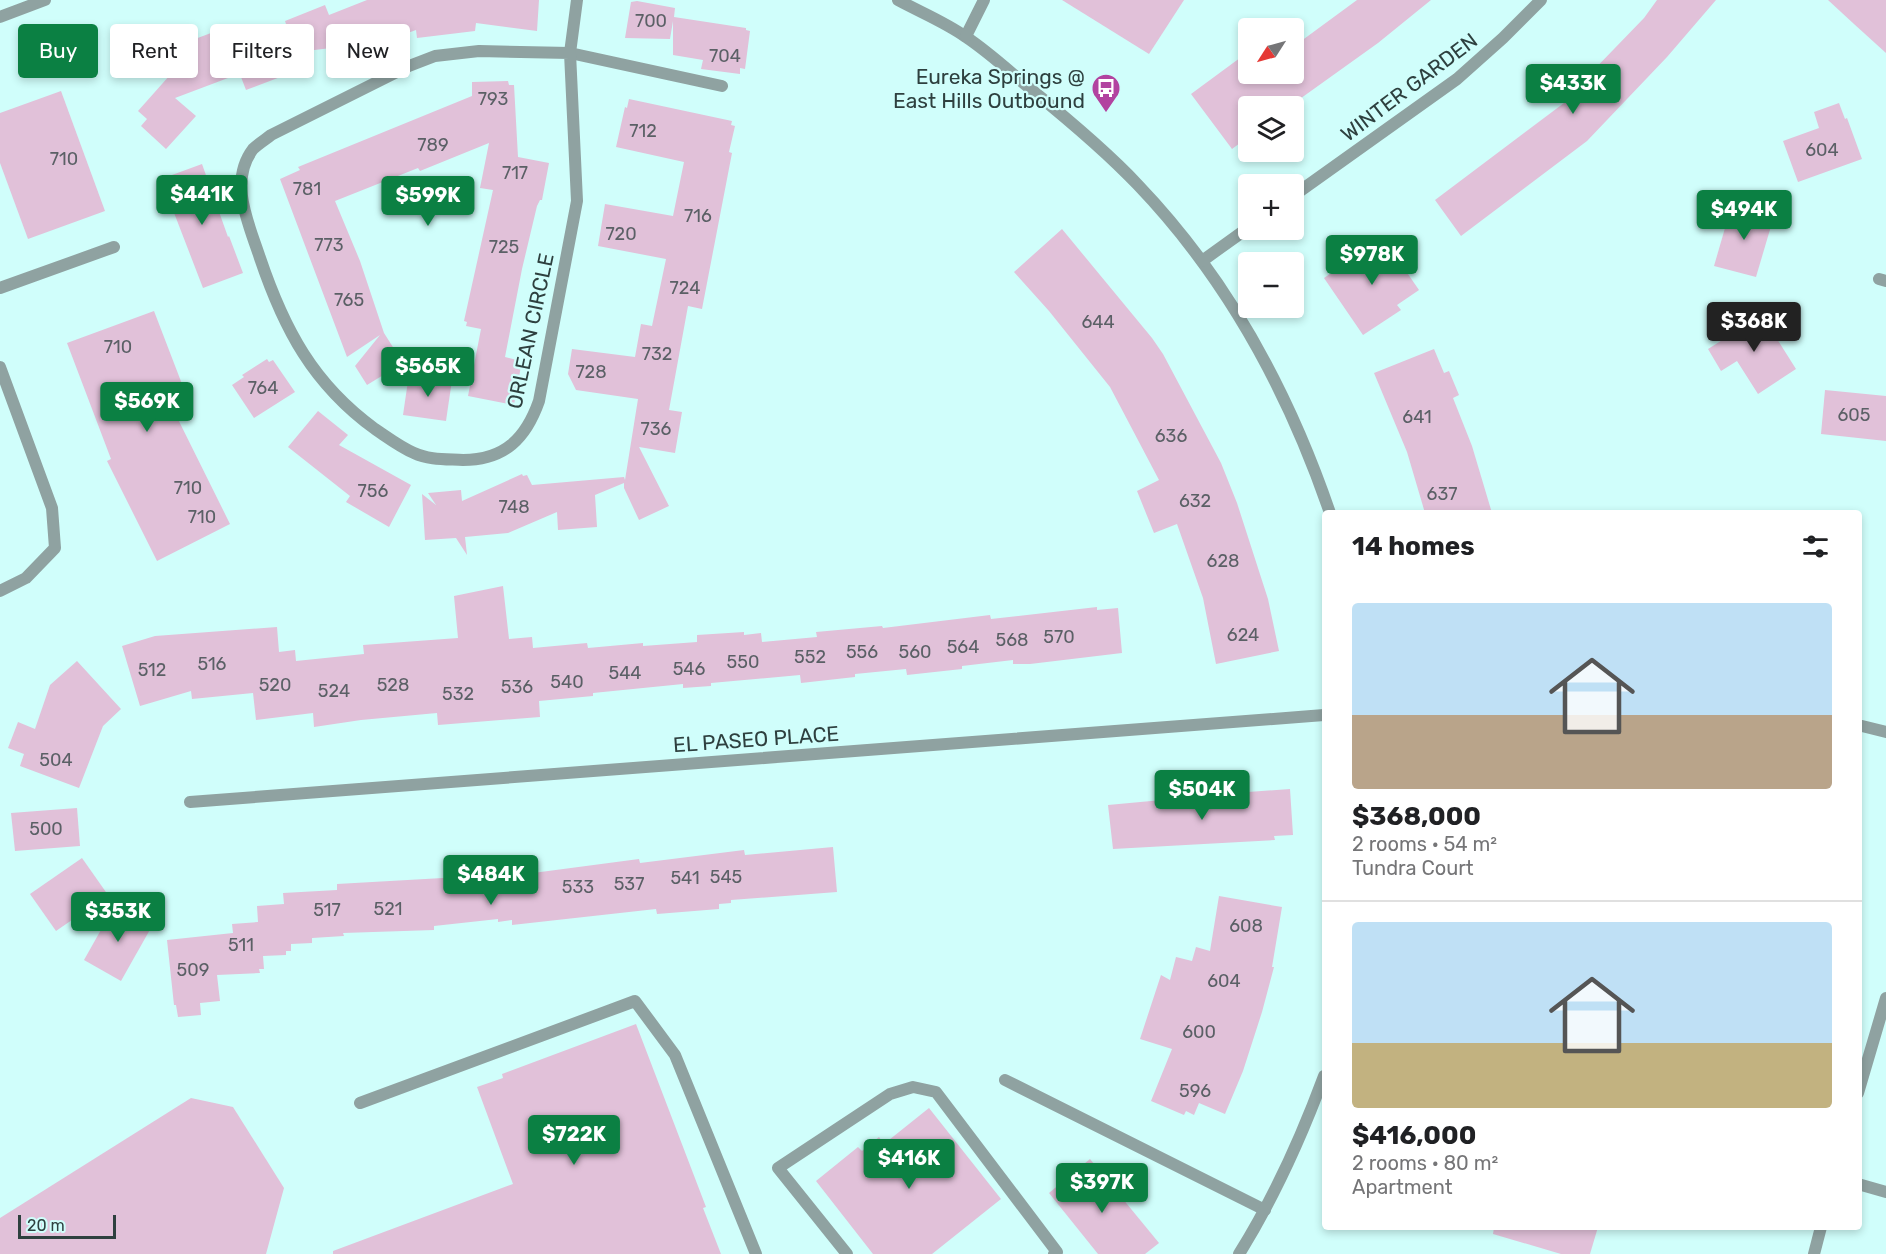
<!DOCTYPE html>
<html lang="en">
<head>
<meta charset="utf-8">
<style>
	body { margin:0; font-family:Rubik,sans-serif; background:#f2f2f2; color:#202124; height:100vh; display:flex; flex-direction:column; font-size:22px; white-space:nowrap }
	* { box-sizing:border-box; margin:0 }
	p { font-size:20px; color:#757577 }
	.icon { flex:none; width:33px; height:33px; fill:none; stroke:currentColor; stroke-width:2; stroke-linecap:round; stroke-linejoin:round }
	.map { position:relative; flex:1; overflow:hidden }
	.details { position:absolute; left:1322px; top:510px; width:540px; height:720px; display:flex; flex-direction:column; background:#fff; border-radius:6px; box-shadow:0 3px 9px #0003 }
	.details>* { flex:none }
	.hud { position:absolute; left:18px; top:24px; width:570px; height:54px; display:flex; gap:12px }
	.needle { width:39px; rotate:234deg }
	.tools { position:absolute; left:1238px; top:18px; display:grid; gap:12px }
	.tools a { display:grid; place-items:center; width:66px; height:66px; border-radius:6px; background:#fff; box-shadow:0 3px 9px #0003; font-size:30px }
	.scale { position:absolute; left:18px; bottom:15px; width:98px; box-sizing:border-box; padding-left:6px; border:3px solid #2e403f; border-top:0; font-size:16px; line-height:21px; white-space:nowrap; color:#2e403f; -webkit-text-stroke:4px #d0fefb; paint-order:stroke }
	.price { position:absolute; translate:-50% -51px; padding:0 14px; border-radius:6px; background:#0b8043; color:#fff; font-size:20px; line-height:39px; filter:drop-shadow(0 2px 3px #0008) }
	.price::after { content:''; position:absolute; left:50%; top:36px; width:18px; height:14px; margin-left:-9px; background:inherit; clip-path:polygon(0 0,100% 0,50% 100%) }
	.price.active { background:#222; color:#fff }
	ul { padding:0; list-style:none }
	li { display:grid; align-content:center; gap:12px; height:318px; padding:0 30px }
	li+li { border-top:2px solid #e0e0e0 }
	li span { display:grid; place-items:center; height:186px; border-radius:6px; color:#555 }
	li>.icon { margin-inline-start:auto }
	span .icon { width:108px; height:108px; fill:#fffc; stroke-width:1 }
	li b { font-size:26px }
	h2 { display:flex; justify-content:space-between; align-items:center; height:72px; padding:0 30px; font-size:26px }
	.pill { padding:0 21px; border-radius:6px; background:#fff; box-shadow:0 3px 9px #0003; font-size:21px; line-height:54px }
	.pill.active { background:#0b8043; color:#fff }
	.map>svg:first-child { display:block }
</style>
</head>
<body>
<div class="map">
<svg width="1886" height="1254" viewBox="0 0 1886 1254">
	<rect width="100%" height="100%" fill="#d0fefb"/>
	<!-- building -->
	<g fill="#e1c1d9">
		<polygon points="367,0 539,0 537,31 476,23 475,31 417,38 416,30 383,42 382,40 359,45 358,42 348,46 281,54 283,76 246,90 231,51 288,30 285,21 325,5 329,15"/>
		<polygon points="1062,0 1184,0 1149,54"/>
		<polygon points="1357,0 1431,0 1378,43 1290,106 1248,106 1248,137 1232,149 1191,94 1248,52 1248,80 1257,74 1293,74 1293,47"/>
		<polygon points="1657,0 1716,0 1667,57 1587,141 1461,236 1435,200 1588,85 1584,80 1644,18"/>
		<polygon points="1828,0 1886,0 1886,53 1854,24"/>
		<polygon points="637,1 675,8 674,17 746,28 746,30 750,31 745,69 740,68 740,74 701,69 703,60 673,55 673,21 670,39 625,38 631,2"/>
		<polygon points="211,33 228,78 175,98 196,116 166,149 141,126 147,119 138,111 178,66 171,48"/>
		<polygon points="508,81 509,85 514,85 518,157 549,163 542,200 540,200 537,206 522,269 505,357 517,360 516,365 521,366 514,405 468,396 481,329 466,326 467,322 464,321 493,190 480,188 489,143 420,171 418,168 335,201 360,261 384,333 403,363 367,385 355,366 380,335 347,357 280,179 300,170 298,167 472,96 472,82"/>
		<polygon points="61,91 105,211 28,239 0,163 0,113"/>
		<polygon points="629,99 732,121 731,125 735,126 729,152 732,153 702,309 688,306 669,410 682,412 675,453 639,447 669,506 639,520 624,488 624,483 595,495 597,527 558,530 557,512 508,533 465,537 467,555 456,538 425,540 422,494 436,505 428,493 461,490 462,501 522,474 523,476 527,475 532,485 624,477 625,480 638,399 576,390 568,374 572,349 635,357 641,324 652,326 666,259 598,246 605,204 673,216 684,162 616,147 625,107 627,108"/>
		<polygon points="1839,103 1845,119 1847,118 1862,159 1798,182 1783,141 1819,128 1814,112"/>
		<polygon points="202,164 228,237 229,236 243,273 203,288 161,179"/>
		<polygon points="1732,204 1774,216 1756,277 1714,266"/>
		<polygon points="1062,229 1152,338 1163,354 1221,463 1237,503 1268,599 1279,651 1216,664 1203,598 1177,524 1154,533 1137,491 1159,480 1110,387 1049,311 1014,272"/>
		<polygon points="1383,238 1419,290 1397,305 1401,310 1363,335 1324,278"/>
		<polygon points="154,311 182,384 164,391 230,524 157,561 107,461 111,459 67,343"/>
		<polygon points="1760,312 1796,369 1758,394 1737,361 1721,371 1708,349 1724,339 1722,337"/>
		<polygon points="1434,349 1444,373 1449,371 1459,395 1453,398 1472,446 1492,513 1425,513 1407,452 1374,373"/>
		<polygon points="267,359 269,362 273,360 295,392 254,418 232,385 244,377 242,375"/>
		<polygon points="409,374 452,380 446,421 403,415"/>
		<polygon points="1825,390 1886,396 1886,441 1821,434"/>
		<polygon points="318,411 348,435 339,445 411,485 389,527 346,502 350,496 288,447"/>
		<polygon points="503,586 509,639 532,637 533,648 587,643 588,648 643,643 643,646 697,642 697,635 744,632 744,635 761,633 762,642 817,637 816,632 882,626 883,628 990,615 991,619 1097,607 1097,610 1118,608 1122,653 1030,664 1013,664 1013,660 962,666 962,669 907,675 906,669 855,674 855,677 801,683 800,675 711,683 711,686 683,688 683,684 593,693 593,696 539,701 540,717 438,725 437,713 361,720 314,727 313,713 256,720 253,693 192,699 191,691 140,706 122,646 155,636 277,627 279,652 295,650 296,661 364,654 363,645 458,638 454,596"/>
		<polygon points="77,661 121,709 103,726 79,788 20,766 24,754 8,748 18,722 35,729 50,685"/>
		<polygon points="1290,789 1293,835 1274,836 1275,840 1113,849 1108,805 1162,800 1163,802 1235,798 1234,793"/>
		<polygon points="77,808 80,846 15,851 11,813"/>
		<polygon points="833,847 837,892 731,900 731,903 719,904 719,909 657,914 656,909 512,925 512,920 498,922 498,919 434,926 434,930 343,933 344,936 312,938 312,943 291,944 291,951 286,951 286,955 263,956 264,969 259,969 260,973 217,975 220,1001 200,1003 201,1015 178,1017 176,1005 174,1005 167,940 233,933 232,924 258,922 257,906 284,904 283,893 337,890 337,884 478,876 478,874 513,871 533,870 533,873 639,859 640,863 744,850 745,855"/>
		<polygon points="82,858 108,895 56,931 30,894"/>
		<polygon points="1219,896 1282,907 1272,967 1274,967 1262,1012 1243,1071 1225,1114 1199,1103 1194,1115 1186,1111 1184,1115 1151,1101 1172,1049 1140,1039 1161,975 1170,980 1176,957 1192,961 1196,947 1210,951"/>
		<polygon points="115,905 152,926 121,981 84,960"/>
		<polygon points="636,1024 706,1207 703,1208 721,1254 333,1254 333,1251 513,1184 477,1087 503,1078 502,1074"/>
		<polygon points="191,1098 233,1107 284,1188 266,1254 0,1254 0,1218"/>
		<polygon points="929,1108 1001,1199 932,1254 873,1254 816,1181 858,1147 862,1151 879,1137 884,1144"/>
		<polygon points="1090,1159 1159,1243 1145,1254 1098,1254 1049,1193"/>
		<polygon points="1494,1227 1598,1227 1590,1254 1561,1254 1493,1234"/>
	</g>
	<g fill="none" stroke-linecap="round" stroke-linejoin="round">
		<!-- lane -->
		<g stroke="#8fa2a1" stroke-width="12">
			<polyline points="0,288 114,247"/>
			<polyline points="0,367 52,508 55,548 26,578 0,591"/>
			<polyline points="1005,1080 1265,1210"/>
			<polyline points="360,1103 635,1001 675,1055 756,1254"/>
			<polyline points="847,1254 778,1168 890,1094 913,1087 936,1092 1057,1252 1054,1254"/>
		</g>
		<!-- street -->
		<g stroke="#8fa2a1" stroke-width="12">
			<polyline points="577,0 570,53 722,86"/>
			<path d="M898,0C920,12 945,22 966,37C990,53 1011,73 1033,91C1070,121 1106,151 1138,185C1227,278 1289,393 1330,513"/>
			<polyline points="0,17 45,0"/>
			<polyline points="966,36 984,0"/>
			<path d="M479,51L570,53L577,201L539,401C526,438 505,460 463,460C446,459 429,460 414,453C400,447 387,437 375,429C313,384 284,329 260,258C249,224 228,182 253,149C258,144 266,139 271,135L409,66L435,56Z"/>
			<polyline points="1293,196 1457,79 1503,38 1541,0"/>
			<polyline points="1202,261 1248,228"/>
			<polyline points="1879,279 1886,281"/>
			<polyline points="1858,725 1886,732"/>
			<polyline points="190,802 1324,715"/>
			<polyline points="1858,1093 1886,998"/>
			<polyline points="1858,1184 1886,1192"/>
			<path d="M1239,1254C1274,1198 1301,1138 1324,1076"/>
			<polyline points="1814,1254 1821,1227"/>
		</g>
	</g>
	<!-- icons -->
	<defs>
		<g id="bus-pin" transform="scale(1.5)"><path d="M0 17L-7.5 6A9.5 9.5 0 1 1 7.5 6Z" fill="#b243a0" stroke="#d0fefb"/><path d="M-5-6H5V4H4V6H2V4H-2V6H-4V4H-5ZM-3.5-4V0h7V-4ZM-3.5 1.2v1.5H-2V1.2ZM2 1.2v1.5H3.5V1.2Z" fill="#fff"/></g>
	</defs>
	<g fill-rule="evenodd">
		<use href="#bus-pin" x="1106" y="88"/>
	</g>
	<g text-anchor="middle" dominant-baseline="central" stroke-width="4.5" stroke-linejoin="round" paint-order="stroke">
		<!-- number labels -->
		<g font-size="18" fill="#5b6066">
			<text x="651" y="21">700</text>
			<text x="725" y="56">704</text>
			<text x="493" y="99">793</text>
			<text x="643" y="131">712</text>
			<text x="433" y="145">789</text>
			<text x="1822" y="150">604</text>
			<text x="64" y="159">710</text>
			<text x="515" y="173">717</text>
			<text x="307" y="189">781</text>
			<text x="698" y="216">716</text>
			<text x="621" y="234">720</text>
			<text x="329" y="245">773</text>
			<text x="504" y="247">725</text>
			<text x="685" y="288">724</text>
			<text x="349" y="300">765</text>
			<text x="1098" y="322">644</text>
			<text x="118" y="347">710</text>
			<text x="657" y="354">732</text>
			<text x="591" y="372">728</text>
			<text x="263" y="388">764</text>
			<text x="1854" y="415">605</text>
			<text x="1417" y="417">641</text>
			<text x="656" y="429">736</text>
			<text x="1171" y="436">636</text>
			<text x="188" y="488">710</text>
			<text x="373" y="491">756</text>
			<text x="1442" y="494">637</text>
			<text x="1195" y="501">632</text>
			<text x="514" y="507">748</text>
			<text x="202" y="517">710</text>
			<text x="1223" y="561">628</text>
			<text x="1243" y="635">624</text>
			<text x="1059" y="637">570</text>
			<text x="1012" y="640">568</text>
			<text x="963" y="647">564</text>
			<text x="862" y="652">556</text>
			<text x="915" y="652">560</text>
			<text x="810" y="657">552</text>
			<text x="743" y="662">550</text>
			<text x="212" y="664">516</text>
			<text x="689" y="669">546</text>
			<text x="152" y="670">512</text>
			<text x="625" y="673">544</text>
			<text x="567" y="682">540</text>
			<text x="275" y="685">520</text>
			<text x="393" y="685">528</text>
			<text x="517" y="687">536</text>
			<text x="334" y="691">524</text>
			<text x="458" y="694">532</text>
			<text x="56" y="760">504</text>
			<text x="46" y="829">500</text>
			<text x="726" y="877">545</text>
			<text x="685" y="878">541</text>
			<text x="629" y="884">537</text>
			<text x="578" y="887">533</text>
			<text x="388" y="909">521</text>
			<text x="327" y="910">517</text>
			<text x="1246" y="926">608</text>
			<text x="241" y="945">511</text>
			<text x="193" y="970">509</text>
			<text x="1224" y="981">604</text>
			<text x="1199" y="1032">600</text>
			<text x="1195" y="1091">596</text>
		</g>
		<!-- poi labels -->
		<g font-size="21" fill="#2e403f" stroke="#d0fefb" text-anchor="end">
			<text x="1085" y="76">Eureka Springs @<tspan x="1085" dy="24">East Hills Outbound</tspan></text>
		</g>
		<!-- street labels -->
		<g font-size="21" fill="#2e403f" stroke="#d0fefb">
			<text transform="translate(1409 87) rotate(-37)">WINTER GARDEN</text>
			<text transform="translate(530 331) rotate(-78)">ORLEAN CIRCLE</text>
			<text transform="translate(756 739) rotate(-4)">EL PASEO PLACE</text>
		</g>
	</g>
</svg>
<div class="tools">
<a><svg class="needle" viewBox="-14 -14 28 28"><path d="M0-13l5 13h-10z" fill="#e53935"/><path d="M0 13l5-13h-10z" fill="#757577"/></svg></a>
<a><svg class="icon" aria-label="layers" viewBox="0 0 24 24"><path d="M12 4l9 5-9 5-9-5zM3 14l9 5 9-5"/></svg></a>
<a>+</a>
<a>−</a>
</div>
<div class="scale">20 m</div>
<b class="price" style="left:1573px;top:115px">$433K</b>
<b class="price" style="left:202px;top:226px">$441K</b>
<b class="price" style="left:428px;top:227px">$599K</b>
<b class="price" style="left:1744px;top:241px">$494K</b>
<b class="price" style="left:1372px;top:286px">$978K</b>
<b class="price active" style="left:1754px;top:353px">$368K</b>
<b class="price" style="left:428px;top:398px">$565K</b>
<b class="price" style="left:147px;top:433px">$569K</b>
<b class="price" style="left:1202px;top:821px">$504K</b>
<b class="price" style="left:491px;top:906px">$484K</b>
<b class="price" style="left:118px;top:943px">$353K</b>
<b class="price" style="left:574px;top:1166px">$722K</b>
<b class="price" style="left:909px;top:1190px">$416K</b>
<b class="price" style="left:1102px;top:1214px">$397K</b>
<div class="hud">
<a class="pill active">Buy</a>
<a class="pill">Rent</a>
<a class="pill">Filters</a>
<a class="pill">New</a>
</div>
<section class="details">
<h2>14 homes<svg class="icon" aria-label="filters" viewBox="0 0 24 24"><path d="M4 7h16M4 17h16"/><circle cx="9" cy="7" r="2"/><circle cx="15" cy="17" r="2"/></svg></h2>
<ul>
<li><span style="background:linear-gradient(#bfe0f5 60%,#b9a48a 0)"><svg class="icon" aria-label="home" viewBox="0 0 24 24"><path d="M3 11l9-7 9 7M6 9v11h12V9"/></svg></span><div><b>$368,000</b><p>2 rooms · 54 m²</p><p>Tundra Court</p></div></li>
<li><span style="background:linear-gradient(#bfe0f5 65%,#c2b280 0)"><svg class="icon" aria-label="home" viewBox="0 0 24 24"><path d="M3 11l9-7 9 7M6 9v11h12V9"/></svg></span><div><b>$416,000</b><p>2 rooms · 80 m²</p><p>Apartment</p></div></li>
</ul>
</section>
</div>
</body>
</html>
